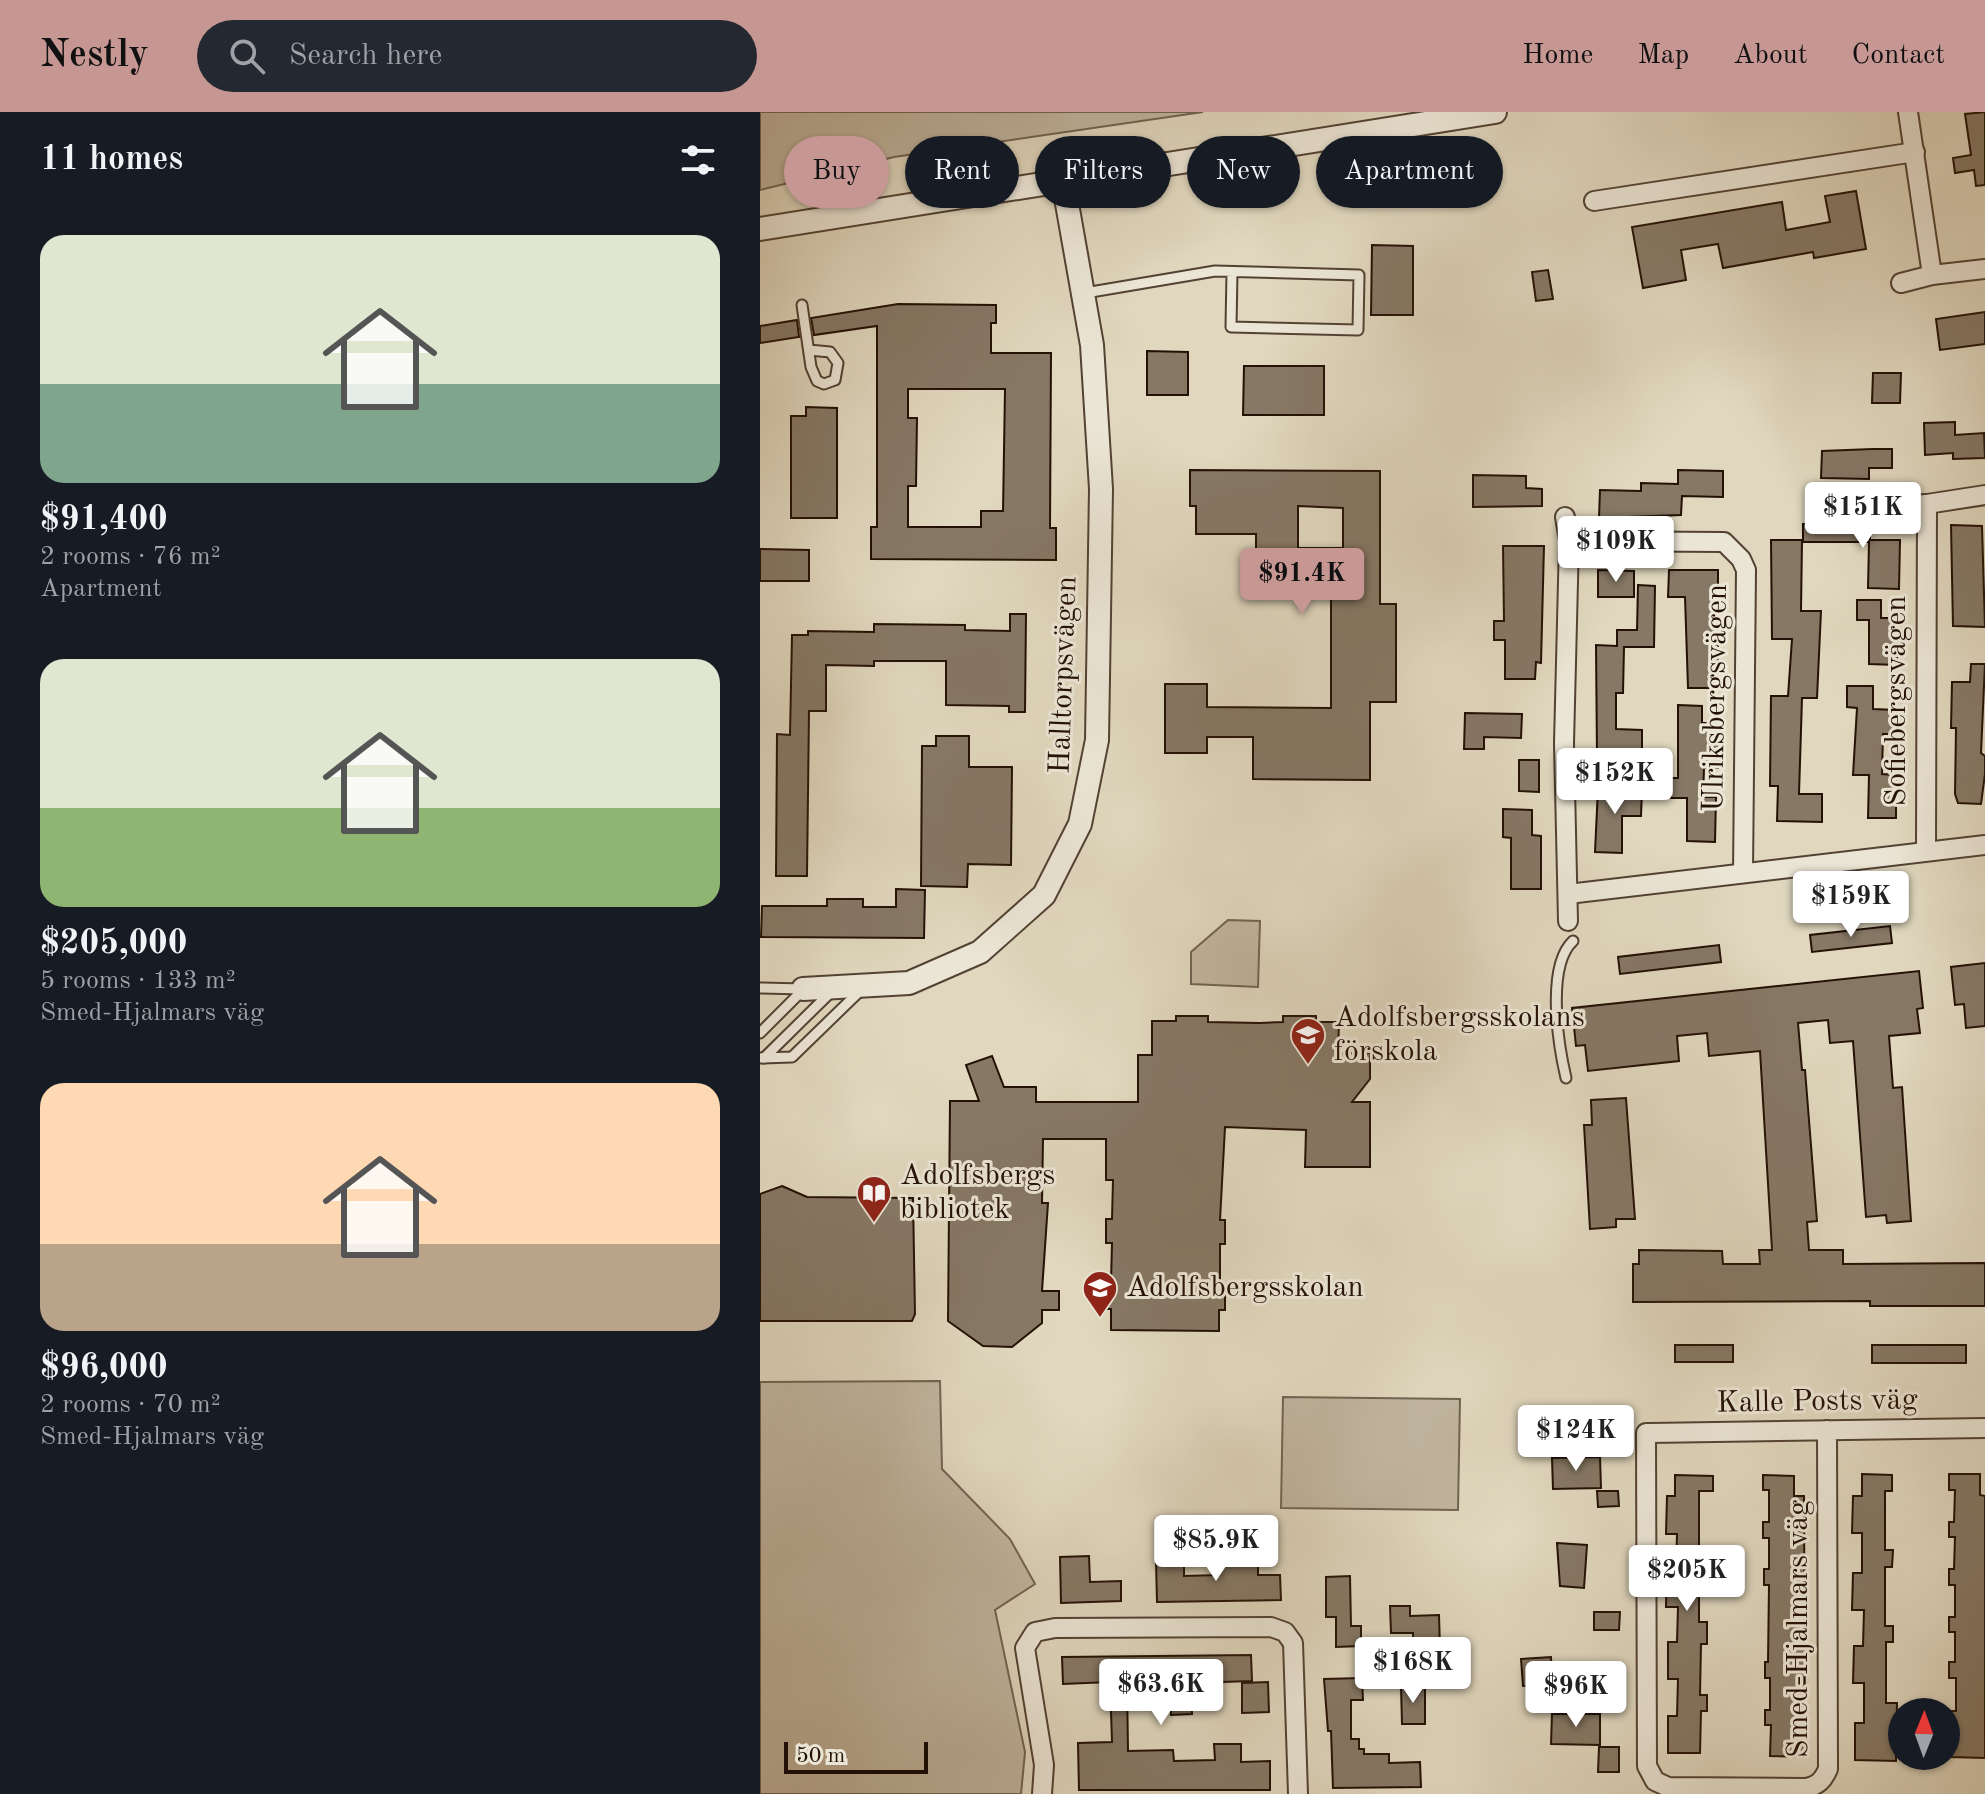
<!DOCTYPE html>
<html lang="en">
<head>
<meta charset="utf-8">
<style>
	body { margin:0; font-family:"Old Standard TT",serif; background:#242831; color:#f1f3f6; height:100vh; display:flex; flex-direction:column; font-size:30px; white-space:nowrap }
	* { box-sizing:border-box; margin:0 }
	p { font-size:26px; color:#9ea1a6 }
	.icon { flex:none; width:44px; height:44px; fill:none; stroke:currentColor; stroke-width:2; stroke-linecap:round; stroke-linejoin:round }
	.map { position:relative; flex:1; overflow:hidden }
	.details { display:flex; flex-direction:column; background:#171b24; width:760px }
	.details>* { flex:none }
	.hud { position:absolute; left:24px; top:24px; width:760px; height:72px; display:flex; gap:16px }
	.needle { width:52px; rotate:1deg }
	.tools { position:absolute; left:1128px; top:1586px; display:grid; gap:16px }
	.tools a { display:grid; place-items:center; width:72px; height:72px; border-radius:50%; background:#171b24; box-shadow:0 2px 6px #0004; font-size:40px }
	.scale { position:absolute; left:24px; bottom:20px; width:144px; box-sizing:border-box; padding-left:8px; border:4px solid #241105; border-top:0; font-size:22px; line-height:28px; white-space:nowrap; color:#241105; -webkit-text-stroke:6px #ebe5d5; paint-order:stroke }
	.price { position:absolute; translate:-50% -68px; padding:0 18px; border-radius:8px; background:#fff; color:#222; font-size:26px; line-height:52px; filter:drop-shadow(0 2px 4px #0008) }
	.price::after { content:''; position:absolute; left:50%; top:48px; width:24px; height:18px; margin-left:-12px; background:inherit; clip-path:polygon(0 0,100% 0,50% 100%) }
	.price.on { background:#c59692; color:#111 }
	ul { padding:0; list-style:none }
	li { display:grid; align-content:center; gap:16px; height:424px; padding:0 40px }
	li span { display:grid; place-items:center; height:248px; border-radius:24px; color:#555 }
	li>.icon { margin-inline-start:auto }
	span .icon { width:144px; height:144px; fill:#fffc; stroke-width:1 }
	li b { font-size:34px }
	h2 { display:flex; justify-content:space-between; align-items:center; height:96px; padding:0 40px; font-size:34px }
	.tag { padding:0 28px; border-radius:36px; background:#171b24; box-shadow:0 2px 6px #0004; font-size:28px; line-height:72px }
	.tag.on { background:#c59692; color:#111 }
	header { display:flex; align-items:center; gap:48px; box-sizing:border-box; height:112px; padding:0 40px; background:#c59692; color:#111 }
	header strong { font-size:38px }
	nav { display:flex; gap:44px; margin-inline-start:auto; font-size:28px }
	.search { width:560px; height:72px; background:#242831; display:flex; align-items:center; gap:20px; box-sizing:border-box; padding:0 28px; border-radius:44px; color:#9ea1a6; font-size:30px }
	main { display:flex; flex:1; min-height:0 }
	.map>svg:first-child { display:block }
</style>
</head>
<body>
<header>
<strong>Nestly</strong>
<div class="search"><svg class="icon" aria-label="search" viewBox="0 0 24 24"><circle cx="10" cy="10" r="6"/><path d="M15 15l6 6"/></svg>Search here</div>
<nav><a>Home</a><a>Map</a><a>About</a><a>Contact</a></nav>
</header>
<main>
<section class="details">
<h2>11 homes<svg class="icon" aria-label="filters" viewBox="0 0 24 24"><path d="M4 7h16M4 17h16"/><circle cx="9" cy="7" r="2"/><circle cx="15" cy="17" r="2"/></svg></h2>
<ul>
<li><span style="background:linear-gradient(#dfe7d0 60%,#7fa58c 0)"><svg class="icon" aria-label="home" viewBox="0 0 24 24"><path d="M3 11l9-7 9 7M6 9v11h12V9"/></svg></span><div><b>$91,400</b><p>2 rooms · 76 m²</p><p>Apartment</p></div></li>
<li><span style="background:linear-gradient(#dfe7d0 60%,#8fb573 0)"><svg class="icon" aria-label="home" viewBox="0 0 24 24"><path d="M3 11l9-7 9 7M6 9v11h12V9"/></svg></span><div><b>$205,000</b><p>5 rooms · 133 m²</p><p>Smed-Hjalmars väg</p></div></li>
<li><span style="background:linear-gradient(#ffd9b3 65%,#b9a48a 0)"><svg class="icon" aria-label="home" viewBox="0 0 24 24"><path d="M3 11l9-7 9 7M6 9v11h12V9"/></svg></span><div><b>$96,000</b><p>2 rooms · 70 m²</p><p>Smed-Hjalmars väg</p></div></li>
</ul>
</section>
<div class="map">
<svg width="1225" height="1682" viewBox="0 0 1225 1682">
	<rect width="100%" height="100%" fill="#e0d7be"/>
	<filter id="stains"><feTurbulence type="fractalNoise" baseFrequency=".0025" numOctaves="4"/><feColorMatrix values="0 0 0 0 .2 0 0 0 0 .09 0 0 0 0 .02 0 0 0 .5 -.17"/></filter>
	<radialGradient id="worn" r=".72"><stop offset=".6" stop-color="#630" stop-opacity="0"/><stop offset="1" stop-color="#630" stop-opacity=".3"/></radialGradient>
	<!-- green -->
	<g fill="#c0b59f" stroke="#726352" stroke-width="2">
		<polygon points="0,0 443,0 134,45 0,78"/>
		<polygon points="468,808 500,809 498,875 431,872 431,840"/>
		<polygon points="180,1269 182,1357 250,1427 275,1472 235,1498 265,1640 261,1682 0,1682 0,1270"/>
		<polygon points="523,1285 700,1287 698,1398 521,1396"/>
	</g>
	<!-- building -->
	<g fill="#867865" stroke="#241105" stroke-width="2" fill-rule="evenodd">
		<polygon points="1225,0 1225,73 1216,74 1214,58 1195,61 1193,46 1211,43 1205,2"/>
		<polygon points="1096,79 1106,137 1054,146 1053,140 963,156 958,132 921,138 926,168 883,176 872,115 1022,90 1026,118 1070,110 1065,84"/>
		<polygon points="612,133 653,134 653,203 611,203"/>
		<polygon points="788,158 793,187 776,189 772,160"/>
		<path d="M138,192L236,193V211H231V241H291L290,416H296V448L111,447V415H117V214L54,223L51,206ZM148,277H245L243,399H221V415H148V374H156L157,306H148Z"/>
		<polygon points="1225,200 1225,232 1180,238 1176,207"/>
		<polygon points="37,208 39,225 0,231 0,214"/>
		<polygon points="387,239 428,240 428,283 387,283"/>
		<polygon points="484,254 564,254 564,303 483,303"/>
		<polygon points="1113,261 1141,261 1140,291 1112,291"/>
		<polygon points="46,295 77,296 77,406 31,406 31,304 46,304"/>
		<polygon points="1195,310 1195,323 1224,321 1225,346 1193,347 1193,341 1165,343 1164,311"/>
		<polygon points="1113,337 1132,337 1132,356 1109,356 1109,367 1061,366 1062,339"/>
		<path d="M430,358L620,359V492H636V590H610V668L493,667V625H447V641H405V572H447V595L571,596V486L496,485V422H436V394H430ZM538,394L583,396V436H538Z"/>
		<polygon points="918,358 963,359 963,385 922,384 921,403 839,406 840,378 881,379 881,371 918,372"/>
		<polygon points="713,363 766,364 766,376 782,377 782,394 713,395"/>
		<polygon points="1043,412 1110,412 1110,428 1140,428 1139,477 1108,476 1109,430 1043,430"/>
		<polygon points="1191,413 1222,414 1225,515 1193,514"/>
		<polygon points="1011,428 1042,428 1041,499 1061,499 1057,586 1042,586 1039,682 1062,682 1062,710 1017,709 1018,674 1010,674 1011,584 1028,584 1032,527 1012,527"/>
		<polygon points="743,434 784,434 781,551 776,550 775,567 745,567 745,528 734,528 734,509 744,509"/>
		<polygon points="0,437 49,438 49,469 0,469"/>
		<polygon points="838,458 874,459 874,485 838,485"/>
		<polygon points="909,458 958,458 958,576 928,576 925,485 908,485"/>
		<polygon points="878,473 895,474 894,535 864,535 863,581 856,581 856,617 882,618 882,644 837,644 836,533 857,534 857,518 877,518"/>
		<polygon points="1097,488 1121,488 1121,506 1138,506 1137,553 1109,552 1109,508 1097,508"/>
		<polygon points="250,502 266,502 265,600 249,600 249,594 186,593 186,549 114,549 114,554 66,553 66,599 49,599 47,764 16,764 17,622 30,623 32,523 48,523 48,519 114,520 114,512 205,513 205,518 250,519"/>
		<polygon points="1211,552 1225,552 1221,641 1225,644 1225,662 1221,692 1198,691 1195,682 1196,616 1191,616 1192,570 1210,570"/>
		<polygon points="1087,574 1113,574 1113,597 1136,598 1136,622 1123,622 1122,662 1136,663 1136,706 1108,706 1109,663 1093,663 1097,596 1087,595"/>
		<polygon points="918,593 942,594 942,611 953,611 953,632 958,632 958,656 944,656 943,685 956,685 955,730 927,729 927,686 911,686 911,666 918,666"/>
		<polygon points="705,601 762,602 761,626 724,625 724,637 704,637"/>
		<polygon points="176,624 209,624 209,655 252,655 251,753 208,752 207,775 161,774 162,634 176,634"/>
		<polygon points="759,648 779,648 779,680 759,679"/>
		<polygon points="838,676 882,677 881,704 862,704 862,741 835,740"/>
		<polygon points="743,697 772,698 772,723 781,724 781,777 751,777 751,726 743,725"/>
		<polygon points="136,777 165,778 164,826 1,825 2,794 67,794 67,787 103,787 103,795 136,795"/>
		<polygon points="1130,814 1132,831 1052,840 1050,823"/>
		<polygon points="959,833 961,850 860,862 858,845"/>
		<polygon points="1225,851 1225,914 1206,916 1204,892 1195,893 1191,855"/>
		<polygon points="1159,859 1163,896 1157,897 1160,921 1129,924 1133,976 1142,975 1151,1109 1127,1111 1126,1103 1106,1105 1093,929 1070,931 1068,908 1038,911 1042,958 1045,958 1057,1109 1047,1110 1049,1138 1083,1138 1083,1152 1225,1151 1225,1194 1110,1194 1110,1189 873,1190 873,1152 879,1152 879,1138 962,1139 963,1152 1000,1152 999,1138 1012,1138 1000,939 949,944 947,921 917,924 919,949 828,959 825,933 816,934 812,896"/>
		<polygon points="416,904 448,904 448,910 500,911 523,910 523,904 556,904 556,910 579,910 578,941 610,941 610,967 592,990 610,990 610,1055 545,1055 546,1018 465,1015 460,1108 465,1108 465,1132 460,1132 460,1172 465,1172 465,1198 459,1198 459,1219 351,1218 351,1197 346,1197 346,1170 351,1170 352,1131 346,1131 346,1107 352,1107 353,1068 346,1068 346,1027 283,1027 282,1091 288,1091 282,1179 299,1179 299,1198 282,1198 282,1211 252,1235 223,1234 188,1209 190,989 219,989 206,953 232,944 244,975 276,975 276,990 378,990 378,943 392,943 392,909 416,909"/>
		<polygon points="866,986 875,1107 856,1107 856,1115 830,1117 824,1013 832,1013 831,988"/>
		<polygon points="22,1074 47,1085 153,1086 155,1202 152,1209 0,1209 0,1082"/>
		<rect x="915" y="1233" width="58" height="17"/>
		<rect x="1112" y="1233" width="94" height="18"/>
		<polygon points="840,1345 841,1376 793,1377 792,1346"/>
		<polygon points="1102,1362 1132,1363 1132,1379 1125,1379 1125,1438 1133,1438 1132,1455 1125,1455 1125,1514 1133,1514 1133,1530 1126,1530 1126,1591 1137,1591 1136,1649 1095,1648 1095,1611 1104,1611 1104,1571 1093,1571 1094,1534 1103,1534 1104,1498 1092,1498 1093,1461 1102,1461 1102,1421 1092,1421 1093,1384 1102,1384"/>
		<polygon points="1189,1362 1220,1362 1220,1383 1225,1384 1225,1646 1190,1645 1190,1599 1196,1599 1196,1566 1189,1566 1189,1550 1195,1550 1195,1520 1189,1520 1189,1505 1195,1505 1195,1473 1189,1473 1189,1457 1194,1457 1195,1425 1189,1425 1189,1410 1194,1410 1195,1378 1189,1378"/>
		<polygon points="915,1363 953,1364 953,1379 939,1379 939,1438 946,1438 946,1460 939,1459 939,1510 947,1510 947,1532 941,1532 940,1583 947,1583 947,1599 941,1599 940,1641 908,1641 908,1604 917,1604 918,1567 908,1567 908,1530 917,1530 918,1495 906,1495 907,1458 916,1458 917,1422 906,1422 907,1384 915,1384"/>
		<polygon points="1003,1363 1034,1364 1034,1384 1044,1384 1045,1645 1010,1644 1011,1613 1005,1613 1005,1598 1010,1598 1010,1566 1005,1566 1005,1550 1008,1550 1009,1473 1004,1473 1004,1457 1009,1457 1009,1426 1003,1426 1003,1410 1009,1410 1009,1378 1003,1378"/>
		<polygon points="837,1379 858,1379 859,1394 838,1395"/>
		<polygon points="797,1431 827,1433 824,1476 800,1474"/>
		<polygon points="329,1444 330,1470 361,1469 361,1489 301,1491 300,1445"/>
		<polygon points="498,1447 498,1463 520,1463 521,1488 397,1490 396,1449 424,1449 424,1464 459,1463 459,1448"/>
		<polygon points="590,1464 591,1514 601,1514 601,1534 576,1535 576,1505 566,1505 566,1465"/>
		<polygon points="630,1494 650,1494 650,1504 679,1503 681,1570 654,1570 653,1521 631,1521"/>
		<polygon points="834,1500 860,1500 859,1518 834,1518"/>
		<polygon points="491,1543 492,1569 431,1571 432,1602 411,1603 410,1570 367,1571 368,1639 413,1638 414,1649 455,1648 454,1632 481,1632 481,1650 510,1649 510,1678 319,1678 318,1631 352,1630 350,1570 303,1572 302,1545"/>
		<polygon points="791,1545 792,1572 763,1574 761,1547"/>
		<polygon points="602,1566 603,1588 591,1588 591,1627 599,1627 599,1637 604,1637 604,1642 629,1642 629,1651 660,1650 661,1675 573,1676 571,1619 568,1619 564,1567"/>
		<polygon points="508,1570 509,1600 482,1601 482,1571"/>
		<polygon points="665,1573 665,1612 642,1612 641,1574"/>
		<polygon points="792,1602 840,1602 840,1633 791,1632"/>
		<polygon points="839,1635 859,1635 859,1660 838,1660"/>
	</g>
	<g fill="none" stroke-linecap="round" stroke-linejoin="round">
		<!-- service casing -->
		<g stroke="#534233" stroke-width="13">
			<g id="service">
				<polyline points="325,181 455,159 599,163 598,218 471,215 472,160"/>
				<polyline points="42,193 51,255 57,269 64,272 75,268 78,251 70,240 49,238"/>
				<polyline points="0,876 43,877"/>
				<polyline points="0,921 43,878"/>
				<polyline points="0,946 32,945 101,878"/>
				<polyline points="4,946 73,878"/>
				<path d="M806,966C798,932 786,854 813,829"/>
			</g>
		</g>
		<!-- minor casing -->
		<g stroke="#534233" stroke-width="22">
			<g id="minor">
				<polyline points="1148,0 1172,163 1225,157"/>
				<polyline points="834,89 1155,40"/>
				<polyline points="1141,171 1172,163"/>
				<polyline points="1100,396 1167,392"/>
				<polyline points="805,405 809,429"/>
				<polyline points="1166,739 1167,392 1225,383"/>
				<polyline points="808,782 1225,733"/>
				<polyline points="808,809 804,631 809,429 964,430 981,447 986,458 983,761"/>
				<path d="M1067,1318L1068,1657C1063,1668 1059,1673 1046,1676L908,1675L895,1669L887,1654L886,1321H890L1225,1316"/>
				<polyline points="282,1682 284,1653 265,1536 275,1520 295,1516 511,1515 525,1520 533,1531 538,1682"/>
			</g>
		</g>
		<!-- tertiary casing -->
		<g stroke="#534233" stroke-width="26">
			<g id="tertiary">
				<polyline points="0,117 735,0"/>
				<polyline points="43,877 149,871 220,840 284,783 320,712 337,628 341,377 332,233 303,69"/>
			</g>
		</g>
		<!-- service -->
		<use href="#service" stroke="#ebe5d5" stroke-width="9"/>
		<!-- minor -->
		<use href="#minor" stroke="#ebe5d5" stroke-width="18"/>
		<!-- tertiary -->
		<use href="#tertiary" stroke="#ebe5d5" stroke-width="22"/>
	</g>
	<!-- icons -->
	<defs>
		<g id="school-pin" transform="scale(1.8)"><path d="M0 17L-7.5 6A9.5 9.5 0 1 1 7.5 6Z" fill="#8f2418" stroke="#ebe5d5"/><path d="M0-5L7-2L0 1L-7-2ZM-4 1L0 2.5L4 1V4Q0 6-4 4Z" fill="#fff"/></g>
		<g id="library-pin" transform="scale(1.8)"><path d="M0 17L-7.5 6A9.5 9.5 0 1 1 7.5 6Z" fill="#8f2418" stroke="#ebe5d5"/><path d="M-6-4Q-3-5.5-.7-3.5V5Q-3 3-6 4ZM6-4Q3-5.5 .7-3.5V5Q3 3 6 4Z" fill="#fff"/></g>
	</defs>
	<g fill-rule="evenodd">
		<use href="#school-pin" x="548" y="923"/>
		<use href="#library-pin" x="114" y="1081"/>
		<use href="#school-pin" x="340" y="1176"/>
	</g>
	<g text-anchor="middle" dominant-baseline="central" stroke-width="6" stroke-linejoin="round" paint-order="stroke">
		<!-- street labels -->
		<g font-size="30" fill="#241105" stroke="#ebe5d5">
			<text transform="translate(304 563) rotate(-88)">Halltorpsvägen</text>
			<text transform="translate(956 586) rotate(-89)">Ulriksbergsvägen</text>
			<text transform="translate(1137 589) rotate(-90)">Sofiebergsvägen</text>
			<text transform="translate(1057 1290) rotate(-1)">Kalle Posts väg</text>
			<text transform="translate(1039 1517) rotate(-90)">Smed-Hjalmars väg</text>
		</g>
		<!-- poi labels -->
		<g font-size="30" fill="#241105" stroke="#ebe5d5" text-anchor="start">
			<text x="574" y="906">Adolfsbergsskolans<tspan x="574" dy="34">förskola</tspan></text>
			<text x="140" y="1064">Adolfsbergs<tspan x="140" dy="34">bibliotek</tspan></text>
			<text x="366" y="1176">Adolfsbergsskolan</text>
		</g>
	</g>
	<rect width="100%" height="100%" filter="url(#stains)"/>
	<rect width="100%" height="100%" fill="url(#worn)"/>
</svg>
<div class="tools">
<a><svg class="needle" viewBox="-14 -14 28 28"><path d="M0-13l5 13h-10z" fill="#e53935"/><path d="M0 13l5-13h-10z" fill="#9ea1a6"/></svg></a>
</div>
<div class="scale">50 m</div>
<b class="price" style="left:1103px;top:438px">$151K</b>
<b class="price" style="left:856px;top:472px">$109K</b>
<b class="price on" style="left:542px;top:504px">$91.4K</b>
<b class="price" style="left:855px;top:704px">$152K</b>
<b class="price" style="left:1091px;top:827px">$159K</b>
<b class="price" style="left:816px;top:1361px">$124K</b>
<b class="price" style="left:456px;top:1471px">$85.9K</b>
<b class="price" style="left:927px;top:1501px">$205K</b>
<b class="price" style="left:653px;top:1593px">$168K</b>
<b class="price" style="left:401px;top:1615px">$63.6K</b>
<b class="price" style="left:816px;top:1617px">$96K</b>
<div class="hud">
<a class="tag on">Buy</a>
<a class="tag">Rent</a>
<a class="tag">Filters</a>
<a class="tag">New</a>
<a class="tag">Apartment</a>
</div>
</div>
</main>
</body>
</html>
